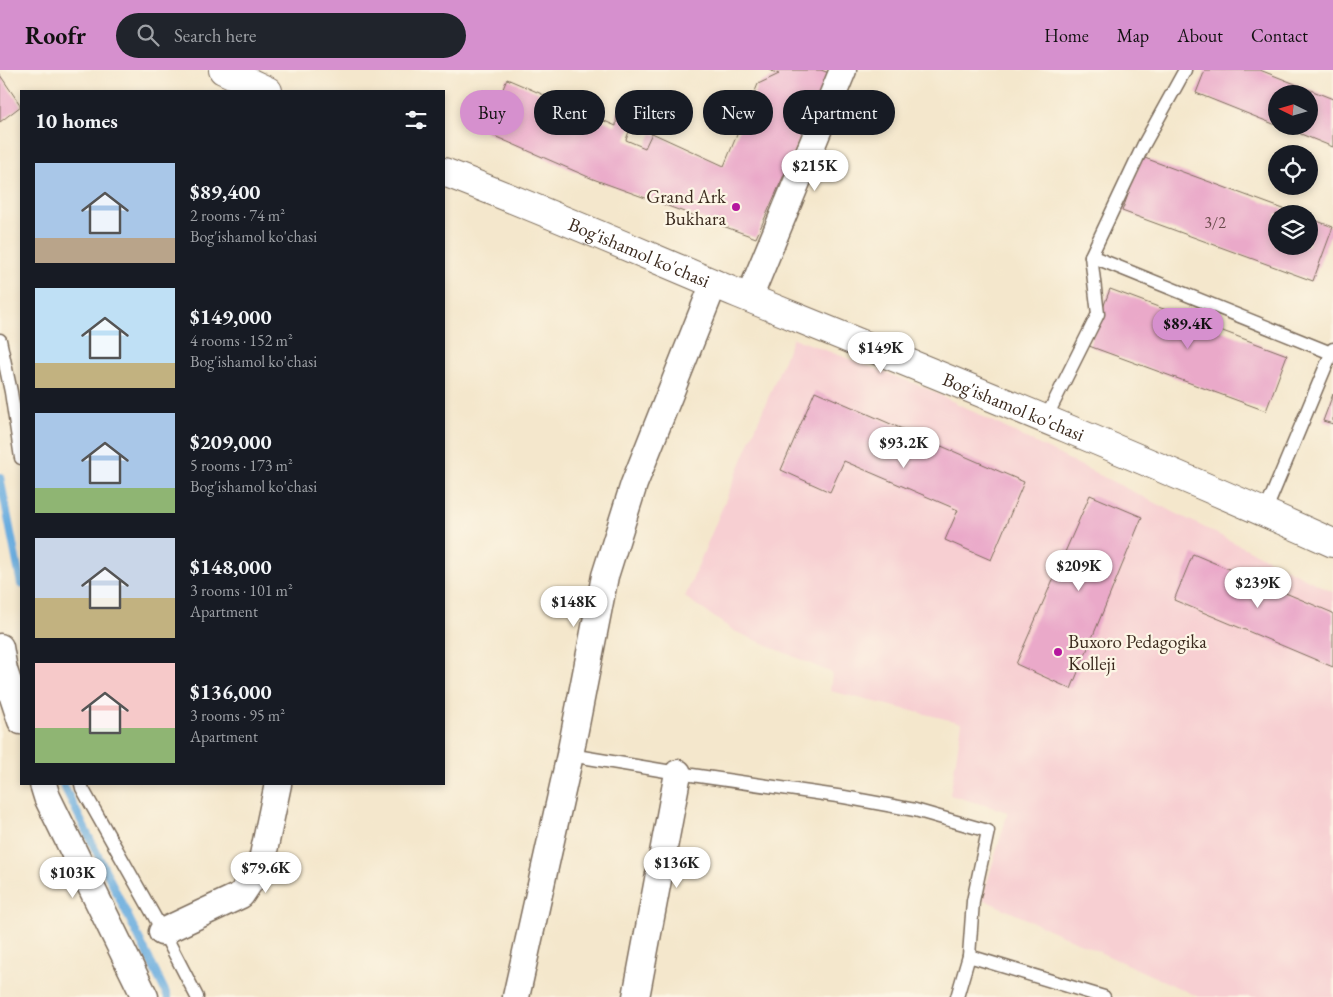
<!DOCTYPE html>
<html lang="en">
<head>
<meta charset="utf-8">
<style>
	body { margin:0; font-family:"EB Garamond",serif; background:#20242c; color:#f1f3f6; height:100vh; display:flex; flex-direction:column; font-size:19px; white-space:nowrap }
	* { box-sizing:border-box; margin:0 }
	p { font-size:16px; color:#9ea1a6 }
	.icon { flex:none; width:28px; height:28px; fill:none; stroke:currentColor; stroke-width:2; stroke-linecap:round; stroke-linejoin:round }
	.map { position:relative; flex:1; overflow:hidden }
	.panel { position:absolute; left:20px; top:20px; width:425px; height:695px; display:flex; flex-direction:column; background:#171b24; border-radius:0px; box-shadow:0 2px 8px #0003 }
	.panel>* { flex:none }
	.hud { position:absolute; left:460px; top:20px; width:475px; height:45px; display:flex; gap:10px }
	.needle { width:32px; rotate:275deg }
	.controls { position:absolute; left:1268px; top:15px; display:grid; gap:10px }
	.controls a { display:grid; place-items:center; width:50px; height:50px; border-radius:50%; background:#171b24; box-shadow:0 2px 8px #0003; font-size:25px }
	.price { position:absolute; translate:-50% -42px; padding:0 11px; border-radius:18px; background:#fff; color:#222; font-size:16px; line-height:32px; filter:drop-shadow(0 1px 2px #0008) }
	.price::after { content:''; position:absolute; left:50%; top:30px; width:15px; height:11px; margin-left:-8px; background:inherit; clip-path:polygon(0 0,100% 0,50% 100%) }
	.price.current { background:#d690ce; color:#111 }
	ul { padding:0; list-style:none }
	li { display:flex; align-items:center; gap:15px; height:125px; padding:0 15px }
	li span { display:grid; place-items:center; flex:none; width:140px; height:100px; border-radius:0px; color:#555 }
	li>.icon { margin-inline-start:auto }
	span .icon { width:60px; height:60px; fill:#fffc; stroke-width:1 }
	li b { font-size:21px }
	h2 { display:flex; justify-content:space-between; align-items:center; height:60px; padding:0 15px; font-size:21px }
	.pill { padding:0 18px; border-radius:22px; background:#171b24; box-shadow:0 2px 8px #0003; font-size:18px; line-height:45px }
	.pill.current { background:#d690ce; color:#111 }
	header { display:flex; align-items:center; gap:30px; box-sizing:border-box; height:70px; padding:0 25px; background:#d690ce; color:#111 }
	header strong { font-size:24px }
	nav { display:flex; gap:28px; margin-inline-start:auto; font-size:18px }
	.search { width:350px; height:45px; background:#20242c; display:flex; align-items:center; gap:12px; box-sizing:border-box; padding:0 18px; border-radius:28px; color:#9ea1a6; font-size:19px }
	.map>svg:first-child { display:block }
</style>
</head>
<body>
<header>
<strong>Roofr</strong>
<div class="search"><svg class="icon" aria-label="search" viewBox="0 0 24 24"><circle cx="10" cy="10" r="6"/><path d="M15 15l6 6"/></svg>Search here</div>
<nav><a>Home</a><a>Map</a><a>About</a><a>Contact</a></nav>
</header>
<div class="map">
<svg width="1333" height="927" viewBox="0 0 1333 927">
	<rect width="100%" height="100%" fill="#fcf5e5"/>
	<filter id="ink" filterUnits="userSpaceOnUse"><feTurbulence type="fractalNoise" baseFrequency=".02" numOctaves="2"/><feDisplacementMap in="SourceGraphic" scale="10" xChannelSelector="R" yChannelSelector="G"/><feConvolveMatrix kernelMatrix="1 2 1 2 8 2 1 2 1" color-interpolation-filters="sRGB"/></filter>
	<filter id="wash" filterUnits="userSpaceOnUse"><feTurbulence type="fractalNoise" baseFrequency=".0096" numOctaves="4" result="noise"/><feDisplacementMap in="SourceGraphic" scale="20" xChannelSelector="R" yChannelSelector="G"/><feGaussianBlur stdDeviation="1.12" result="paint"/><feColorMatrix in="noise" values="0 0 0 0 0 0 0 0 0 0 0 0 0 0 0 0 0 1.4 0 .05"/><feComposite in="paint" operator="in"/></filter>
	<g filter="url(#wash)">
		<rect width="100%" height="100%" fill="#f4e7cc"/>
		<!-- built -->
		<polygon fill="#f7cfd2" points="793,268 924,317 1333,522 1333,927 1199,927 982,829 1008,742 950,725 962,653 830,621 832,603 734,561 685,527"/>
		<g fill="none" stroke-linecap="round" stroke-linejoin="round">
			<!-- stream -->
			<g stroke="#6baddf" stroke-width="8">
				<polyline points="0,407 21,514"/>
				<polyline points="63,714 168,927"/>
			</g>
		</g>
		<g id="blocks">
			<!-- building -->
			<g fill="#eaa9c9">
				<polygon points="769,0 821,0 829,3 756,168 593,109 485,62 507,9 616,56 617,42 633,50 626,70 645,78 652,63 724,96 758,14 779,4"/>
				<polygon points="1205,0 1260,0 1333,29 1333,77 1281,56 1309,56 1309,24 1276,24 1276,55 1196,23"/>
				<polygon points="0,5 21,36 0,52"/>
				<polygon points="1142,87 1297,144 1276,144 1276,176 1309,176 1309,148 1333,157 1313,211 1122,141"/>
				<polygon points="1110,219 1287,285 1266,341 1089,276"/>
				<polygon points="815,321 1024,412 991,490 945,470 958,440 844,391 830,422 781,400"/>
				<polygon points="1333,324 1333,354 1323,351"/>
				<polygon points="1090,425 1142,447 1071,619 1016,594"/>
				<polygon points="1193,484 1333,543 1333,597 1174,530"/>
			</g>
		</g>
	</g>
	<g filter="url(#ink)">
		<use href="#blocks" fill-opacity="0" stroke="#7c6c5b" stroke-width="1"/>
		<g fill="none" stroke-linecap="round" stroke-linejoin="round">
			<!-- service casing -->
			<g stroke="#7c6c5b" stroke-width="15">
				<g id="service">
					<polyline points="1091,186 1331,283"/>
					<polyline points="0,270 11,322 21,388"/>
					<polyline points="1046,348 1098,244 1091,186 1143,76 1185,0"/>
					<polyline points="1265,442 1333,279"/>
					<polyline points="570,685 678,703 844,727 915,740 988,761 973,831 969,886"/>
					<polyline points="81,714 82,718 167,869 197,927"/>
					<polyline points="957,927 969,886 1104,927"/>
				</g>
			</g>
			<!-- minor casing -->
			<g stroke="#7c6c5b" stroke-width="29">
				<g id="minor">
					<polyline points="749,228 843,0"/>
					<polyline points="0,577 4,600 21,651"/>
					<polyline points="43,714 47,727 145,927"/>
					<polyline points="162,862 241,825 261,795 278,714"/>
					<polyline points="516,927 570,685 605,506 634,414 714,213"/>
					<polyline points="636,927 678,703"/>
				</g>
			</g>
			<!-- tertiary casing -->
			<g stroke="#7c6c5b" stroke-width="30">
				<g id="tertiary">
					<polyline points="223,0 268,21"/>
					<path id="s1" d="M444,102C543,140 641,183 739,224C938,305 1137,385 1333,473"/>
				</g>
			</g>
			<!-- service -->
			<use href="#service" stroke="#fff" stroke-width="12"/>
			<!-- minor -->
			<use href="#minor" stroke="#fff" stroke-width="26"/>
			<!-- tertiary -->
			<use href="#tertiary" stroke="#fff" stroke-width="28"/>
		</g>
	</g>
	<!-- markers -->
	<g fill="#b5179e" stroke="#fcf5e5" stroke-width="2">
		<circle cx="736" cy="137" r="5"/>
		<circle cx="1058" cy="582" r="5"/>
	</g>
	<g text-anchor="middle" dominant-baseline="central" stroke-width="4.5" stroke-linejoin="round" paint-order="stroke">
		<!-- number labels -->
		<g font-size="16" fill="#674a49">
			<text x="1215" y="152">3/2</text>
		</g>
		<!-- poi labels -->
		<g font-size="19" fill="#3b2a1e" stroke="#fcf5e5" text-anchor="end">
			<text x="726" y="126">Grand Ark<tspan x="726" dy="22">Bukhara</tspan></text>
			<text x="1068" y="571" text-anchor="start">Buxoro Pedagogika<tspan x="1068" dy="22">Kolleji</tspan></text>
		</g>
		<!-- street labels -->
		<g font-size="19" fill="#3b2a1e" stroke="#fcf5e5">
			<text stroke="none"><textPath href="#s1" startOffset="211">Bog'ishamol ko'chasi</textPath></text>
			<text stroke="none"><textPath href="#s1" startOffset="616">Bog'ishamol ko'chasi</textPath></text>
		</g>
	</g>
</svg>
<div class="controls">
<a><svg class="needle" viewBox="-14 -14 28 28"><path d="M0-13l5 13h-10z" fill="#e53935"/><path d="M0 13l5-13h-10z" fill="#9ea1a6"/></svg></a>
<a><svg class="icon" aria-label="locate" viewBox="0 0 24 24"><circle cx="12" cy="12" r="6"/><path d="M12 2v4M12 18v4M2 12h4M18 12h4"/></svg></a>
<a><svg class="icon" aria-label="layers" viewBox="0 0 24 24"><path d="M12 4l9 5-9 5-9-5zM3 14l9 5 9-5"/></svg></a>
</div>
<b class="price" style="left:815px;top:122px">$215K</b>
<b class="price current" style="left:1188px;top:280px">$89.4K</b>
<b class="price" style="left:881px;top:304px">$149K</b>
<b class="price" style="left:904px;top:399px">$93.2K</b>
<b class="price" style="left:1079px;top:522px">$209K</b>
<b class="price" style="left:1258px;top:539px">$239K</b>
<b class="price" style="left:574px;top:558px">$148K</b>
<b class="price" style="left:677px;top:819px">$136K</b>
<b class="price" style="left:266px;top:824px">$79.6K</b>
<b class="price" style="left:73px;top:829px">$103K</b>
<div class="hud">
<a class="pill current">Buy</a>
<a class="pill">Rent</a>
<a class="pill">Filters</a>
<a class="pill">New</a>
<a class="pill">Apartment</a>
</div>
<section class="panel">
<h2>10 homes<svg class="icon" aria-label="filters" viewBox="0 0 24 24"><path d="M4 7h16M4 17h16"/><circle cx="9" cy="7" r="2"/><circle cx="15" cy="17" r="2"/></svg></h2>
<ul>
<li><span style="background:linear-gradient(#a9c7e8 75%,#b9a48a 0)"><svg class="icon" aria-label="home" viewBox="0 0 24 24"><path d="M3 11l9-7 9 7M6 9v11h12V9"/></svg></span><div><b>$89,400</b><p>2 rooms · 74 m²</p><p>Bog'ishamol ko'chasi</p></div></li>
<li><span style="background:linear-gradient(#bfe0f5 75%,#c2b280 0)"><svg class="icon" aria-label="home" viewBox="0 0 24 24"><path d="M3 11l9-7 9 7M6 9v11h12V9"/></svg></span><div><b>$149,000</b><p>4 rooms · 152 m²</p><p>Bog'ishamol ko'chasi</p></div></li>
<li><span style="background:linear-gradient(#a9c7e8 75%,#8fb573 0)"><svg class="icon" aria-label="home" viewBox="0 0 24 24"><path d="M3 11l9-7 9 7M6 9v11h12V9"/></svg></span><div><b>$209,000</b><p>5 rooms · 173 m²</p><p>Bog'ishamol ko'chasi</p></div></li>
<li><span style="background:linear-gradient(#c9d6e8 60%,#c2b280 0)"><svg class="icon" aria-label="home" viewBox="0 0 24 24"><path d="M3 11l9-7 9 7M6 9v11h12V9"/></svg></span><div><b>$148,000</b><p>3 rooms · 101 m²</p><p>Apartment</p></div></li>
<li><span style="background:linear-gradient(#f6c9c9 65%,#8fb573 0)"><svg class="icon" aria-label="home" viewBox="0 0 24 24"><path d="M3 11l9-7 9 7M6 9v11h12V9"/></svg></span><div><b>$136,000</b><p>3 rooms · 95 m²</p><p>Apartment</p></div></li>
</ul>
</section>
</div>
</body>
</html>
